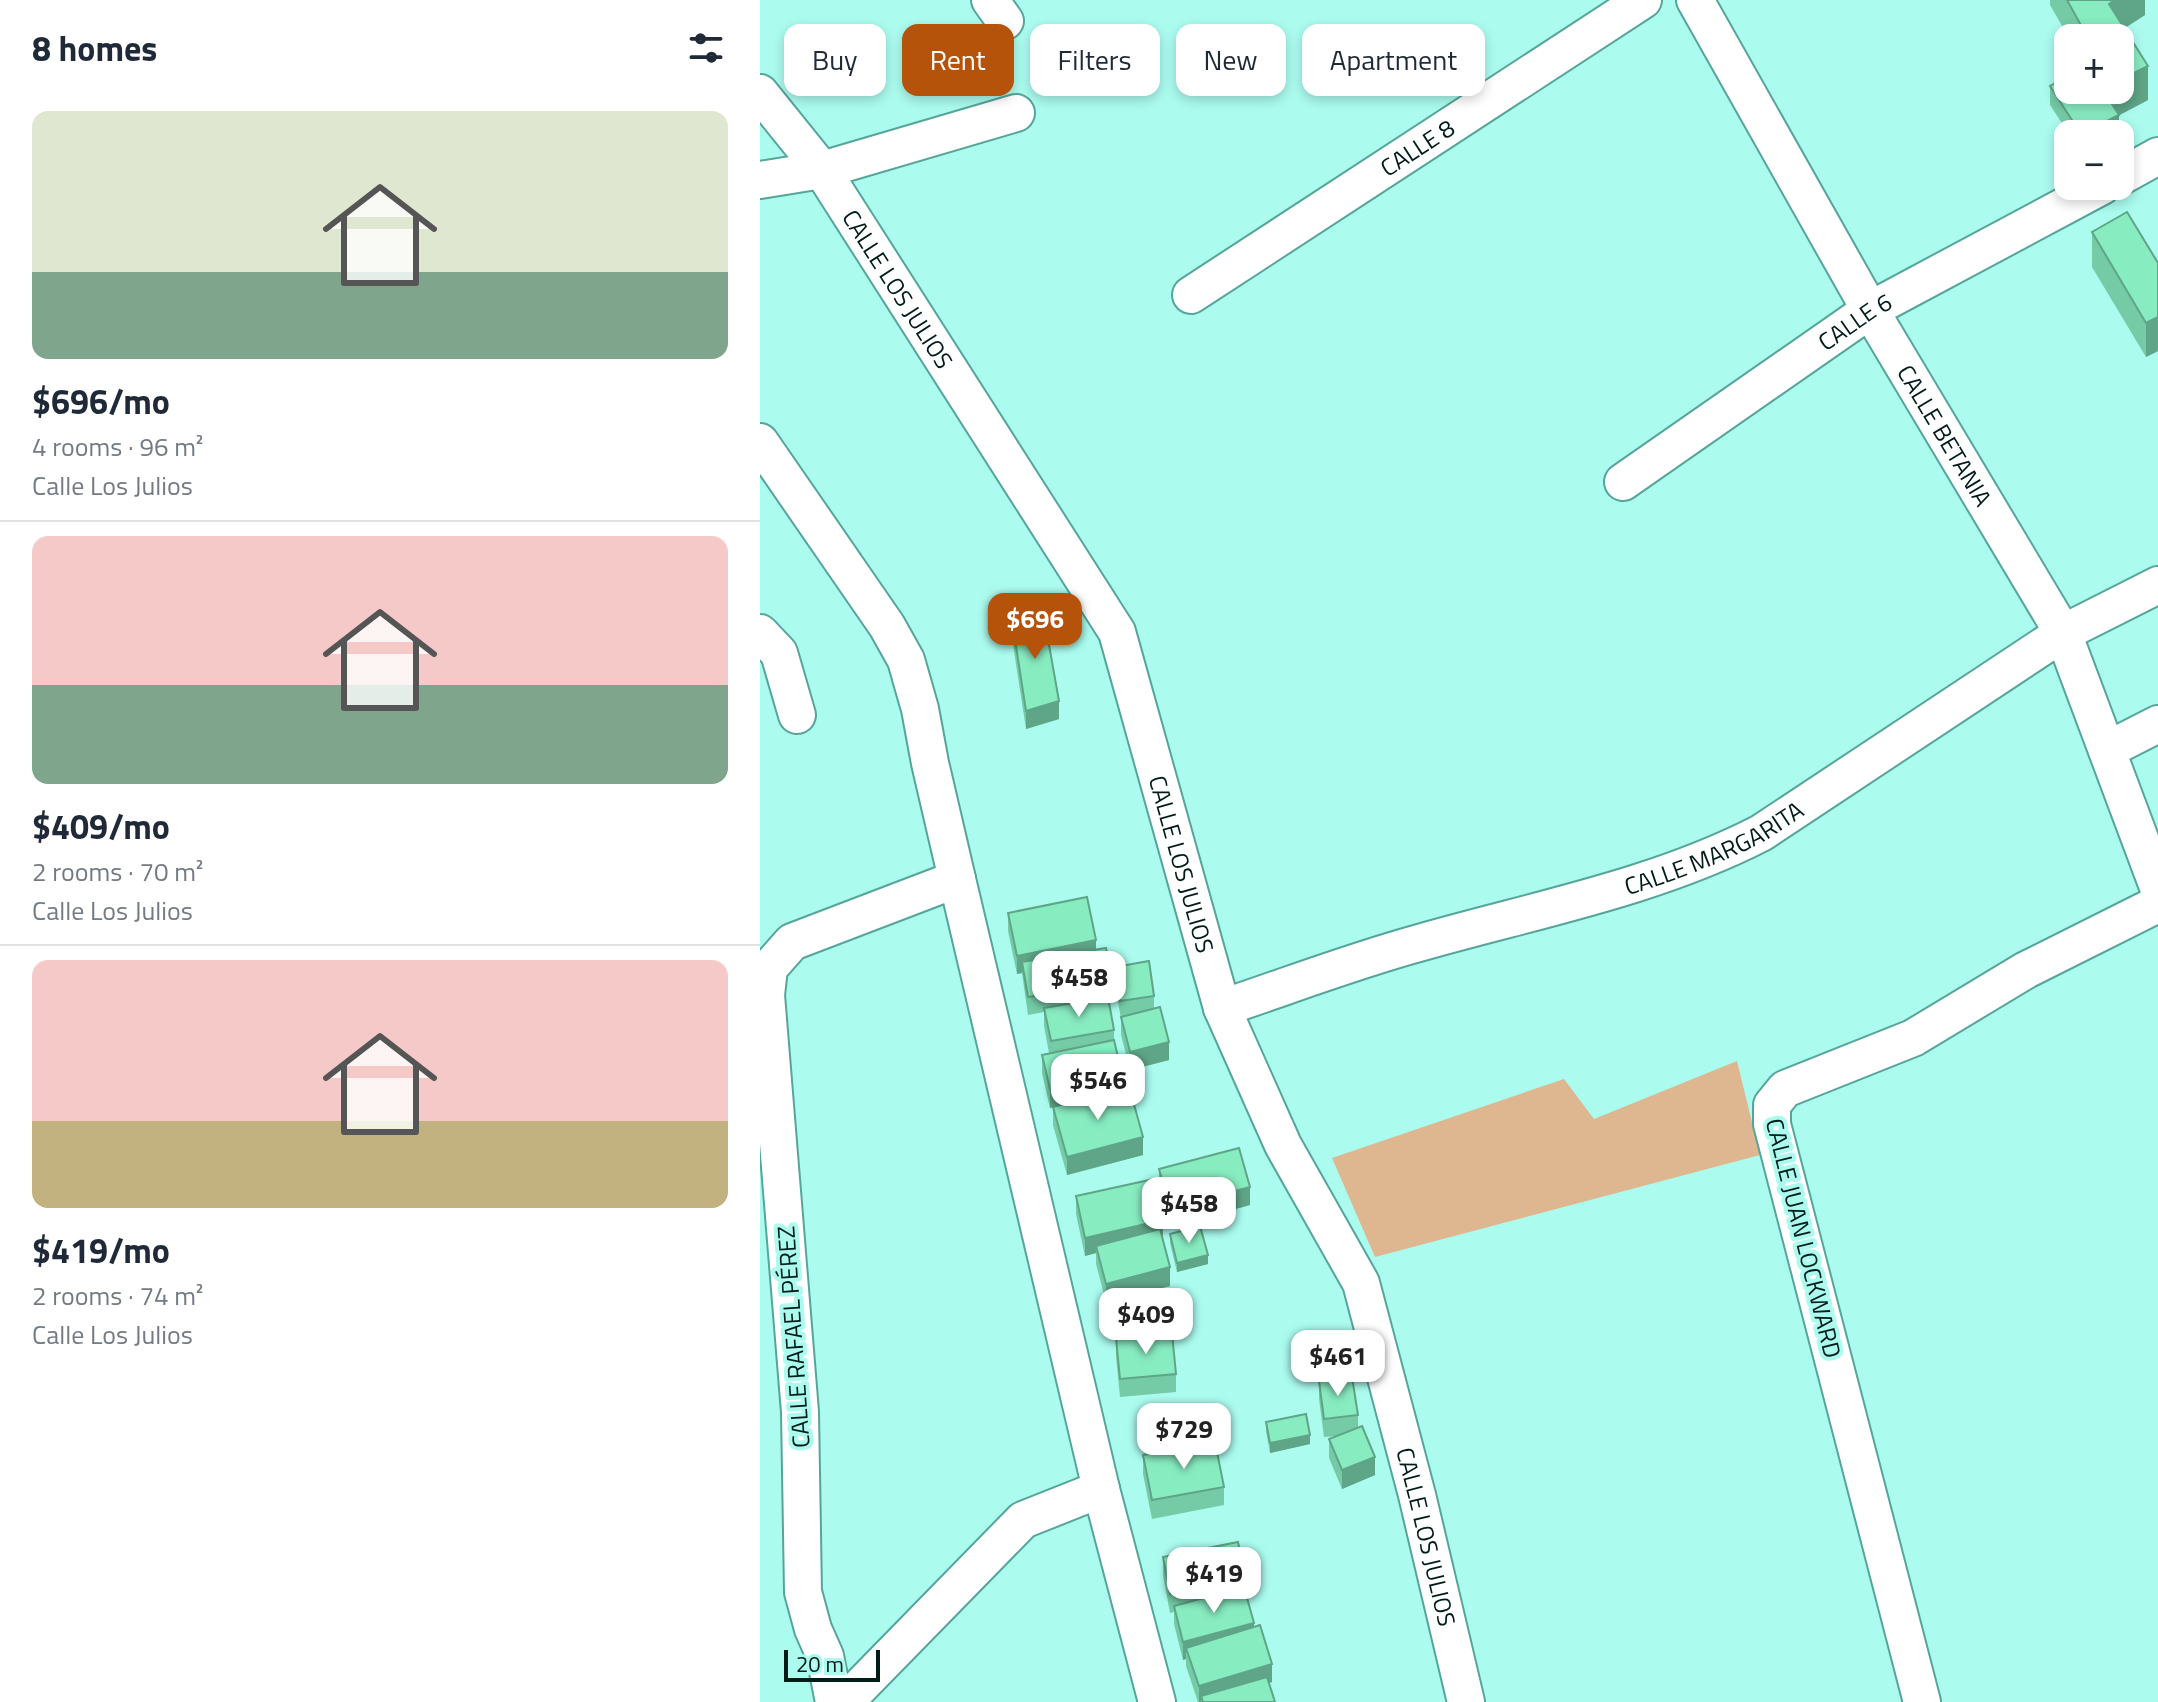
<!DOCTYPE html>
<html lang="en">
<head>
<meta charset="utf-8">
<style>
	body { margin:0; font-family:"Titillium Web",sans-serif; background:#f6f6f7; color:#1f2937; height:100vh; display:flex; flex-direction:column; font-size:30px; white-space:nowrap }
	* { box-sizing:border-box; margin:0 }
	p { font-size:26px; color:#747a83 }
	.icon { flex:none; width:44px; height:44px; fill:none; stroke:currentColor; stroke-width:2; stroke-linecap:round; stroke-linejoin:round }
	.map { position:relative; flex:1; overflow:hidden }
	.drawer { display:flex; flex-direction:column; background:#fff; width:760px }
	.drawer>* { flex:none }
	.top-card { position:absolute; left:24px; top:24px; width:760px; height:72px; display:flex; gap:16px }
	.buttons { position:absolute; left:1294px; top:24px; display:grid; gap:16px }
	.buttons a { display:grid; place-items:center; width:80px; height:80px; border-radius:16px; background:#fff; box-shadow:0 4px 12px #0003; font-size:40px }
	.scale { position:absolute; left:24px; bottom:20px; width:96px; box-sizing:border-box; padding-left:8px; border:4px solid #001c19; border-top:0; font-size:22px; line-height:28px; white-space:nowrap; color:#001c19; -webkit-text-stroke:6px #abfbef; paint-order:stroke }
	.price { position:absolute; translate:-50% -68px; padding:0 18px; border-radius:16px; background:#fff; color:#222; font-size:26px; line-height:52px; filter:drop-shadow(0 2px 4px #0008) }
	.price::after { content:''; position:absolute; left:50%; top:48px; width:24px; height:18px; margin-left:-12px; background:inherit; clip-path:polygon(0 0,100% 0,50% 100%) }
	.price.active { background:#b45309; color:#fff }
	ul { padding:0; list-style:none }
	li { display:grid; align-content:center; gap:16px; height:424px; padding:0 32px }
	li+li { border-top:2px solid #e0e1e3 }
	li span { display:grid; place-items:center; height:248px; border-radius:16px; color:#555 }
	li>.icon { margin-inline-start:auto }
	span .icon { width:144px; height:144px; fill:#fffc; stroke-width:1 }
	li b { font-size:34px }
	h2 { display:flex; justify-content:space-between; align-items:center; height:96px; padding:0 32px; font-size:34px }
	.chip { padding:0 28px; border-radius:16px; background:#fff; box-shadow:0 4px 12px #0003; font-size:28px; line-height:72px }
	.chip.active { background:#b45309; color:#fff }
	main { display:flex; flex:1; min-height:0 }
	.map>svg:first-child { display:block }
</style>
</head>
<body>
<main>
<section class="drawer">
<h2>8 homes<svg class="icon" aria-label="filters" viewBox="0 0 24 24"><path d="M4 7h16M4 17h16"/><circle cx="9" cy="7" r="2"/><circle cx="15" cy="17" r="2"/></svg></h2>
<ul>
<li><span style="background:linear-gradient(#dfe7d0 65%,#7fa58c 0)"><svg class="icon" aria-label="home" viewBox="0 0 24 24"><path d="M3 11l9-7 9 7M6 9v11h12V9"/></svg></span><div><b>$696/mo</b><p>4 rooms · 96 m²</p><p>Calle Los Julios</p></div></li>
<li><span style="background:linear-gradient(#f6c9c9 60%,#7fa58c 0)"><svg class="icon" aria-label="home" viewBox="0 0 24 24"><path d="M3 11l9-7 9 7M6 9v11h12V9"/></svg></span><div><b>$409/mo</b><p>2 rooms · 70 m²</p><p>Calle Los Julios</p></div></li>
<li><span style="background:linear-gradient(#f6c9c9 65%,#c2b280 0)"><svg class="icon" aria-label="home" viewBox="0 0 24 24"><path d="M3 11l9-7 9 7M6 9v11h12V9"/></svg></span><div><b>$419/mo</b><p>2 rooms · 74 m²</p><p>Calle Los Julios</p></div></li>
</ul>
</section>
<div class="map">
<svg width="1398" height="1702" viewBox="0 0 1398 1702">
	<rect width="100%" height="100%" fill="#abfbef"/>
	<!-- green -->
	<polygon fill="#deb690" points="977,1061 1000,1155 615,1257 572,1158 804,1079 834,1119"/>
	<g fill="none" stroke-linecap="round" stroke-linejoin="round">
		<!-- minor casing -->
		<g stroke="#56a59a" stroke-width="40">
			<g id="minor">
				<polyline points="230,0 245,21"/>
				<path id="s1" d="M935,0L1110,310L1303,633L1398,887"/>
				<path id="s2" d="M0,93L62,170L357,632L462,1008L523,1145L601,1283L657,1495L706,1702"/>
				<polyline points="1360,177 1398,156"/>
				<polyline points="0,180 62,170 256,113"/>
				<path id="s3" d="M431,295L883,0"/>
				<polyline points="0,442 127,626 146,660 160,709 170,763 197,879 341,1489 397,1702"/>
				<path id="s4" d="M863,482L1110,310L1342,186"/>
				<polyline points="0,633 19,653 37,715"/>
				<polyline points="1347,750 1398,724"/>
				<path id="s5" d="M462,1008C528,986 593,961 659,943C774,910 894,888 1001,833L1303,633L1398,585"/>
				<polyline points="74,1702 65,1656 53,1629 43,1592 40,1412 6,995 9,968 32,942 197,879"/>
				<polyline points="85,1702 263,1520 341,1489"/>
				<polyline points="1162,1702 1012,1124 1012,1105 1025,1089 1153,1038 1266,970 1398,904"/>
			</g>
		</g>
		<!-- minor -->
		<use href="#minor" stroke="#fff" stroke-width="36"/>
	</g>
	<!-- wall -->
	<g fill="#75cba6">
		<polygon points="1290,0 1385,0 1385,15 1365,28 1388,100 1359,115 1359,133 1358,134 1309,134 1290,105 1290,86 1308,90 1360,90 1360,38 1309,38 1290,5"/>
		<polygon points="1332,232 1398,263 1398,351 1386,357 1332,267"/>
		<polygon points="252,620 299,719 266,729 252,638"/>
		<polygon points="248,913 336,950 352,983 352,1001 349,1002 354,1030 354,1041 362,1088 383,1155 307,1175 293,1125 293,1107 290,1108 282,1073 282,1055 289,1053 284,1026 284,1012 268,1015 262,973 257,974 248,931"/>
		<polygon points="355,967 394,996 394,1008 409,1060 370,1070 361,1035 361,1019 355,985"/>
		<polygon points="399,1169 490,1205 410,1227 399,1187"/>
		<polygon points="316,1196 403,1239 410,1286 346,1302 336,1264 336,1253 325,1256 316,1214"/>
		<polygon points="410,1234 448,1264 417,1272 410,1243"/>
		<polygon points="356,1338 416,1374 416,1392 360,1397 356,1356"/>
		<polygon points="559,1381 598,1415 598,1428 615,1475 582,1489 569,1458 569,1439 579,1436 564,1437 559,1399"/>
		<polygon points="506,1422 550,1444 510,1453 506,1431"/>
		<polygon points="383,1455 464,1487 464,1505 392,1519 383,1474"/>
		<polygon points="403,1557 486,1580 486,1594 494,1627 512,1682 509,1683 515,1702 438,1702 426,1666 426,1659 423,1660 414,1624 414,1612 410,1613 403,1575"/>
	</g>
	<!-- shaded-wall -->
	<g fill="#5fa587">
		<polygon points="1355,0 1385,0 1385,15 1349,38 1349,4"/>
		<polygon points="1388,66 1388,100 1354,118 1354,90 1360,90 1360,80"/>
		<polygon points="1359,115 1359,133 1323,134"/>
		<polygon points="1398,317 1398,351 1386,357 1386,323"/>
		<polygon points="299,701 299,719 266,729 266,711"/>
		<polygon points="336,940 336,958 262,962 262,973 257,974 257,956"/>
		<polygon points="409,1042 409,1060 370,1070 370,1052"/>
		<polygon points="362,1074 362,1092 290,1108 290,1089"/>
		<polygon points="383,1137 383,1155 307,1175 307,1157"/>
		<polygon points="490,1187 490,1205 410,1227 410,1208"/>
		<polygon points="403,1220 403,1239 336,1246 336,1253 325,1256 325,1238"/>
		<polygon points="448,1255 448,1264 417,1272 417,1263"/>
		<polygon points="410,1267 410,1286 346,1302 346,1284"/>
		<polygon points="550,1435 550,1444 510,1453 510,1443"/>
		<polygon points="615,1457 615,1475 582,1489 582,1470"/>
		<polygon points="494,1623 494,1641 426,1648 426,1659 423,1660 423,1642"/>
		<polygon points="512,1664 512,1682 446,1702 441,1696 441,1702 439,1702 439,1686"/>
	</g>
	<!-- building -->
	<g fill="#88ecc1" stroke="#5fa587" stroke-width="2">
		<polygon points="1307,0 1355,0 1349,4 1388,66 1360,80 1360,38 1328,38"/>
		<polygon points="1308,76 1308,90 1343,90 1359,115 1321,134 1290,86"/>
		<polygon points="1367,212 1398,263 1398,317 1386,323 1332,232"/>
		<polygon points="283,611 299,701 266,711 252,620"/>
		<polygon points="327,897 336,940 257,956 248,913"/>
		<polygon points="346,948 352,983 268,997 262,962"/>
		<polygon points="389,961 394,996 360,1001 355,967"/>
		<polygon points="348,997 354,1030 291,1041 284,1008"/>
		<polygon points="400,1007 409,1042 370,1052 361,1017"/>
		<polygon points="354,1040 362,1074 290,1089 282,1055"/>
		<polygon points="369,1086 383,1137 307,1157 293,1107"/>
		<polygon points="479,1148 490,1187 410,1208 399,1169"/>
		<polygon points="394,1179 403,1220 325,1238 316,1196"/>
		<polygon points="440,1226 448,1255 417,1263 410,1234"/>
		<polygon points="400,1229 410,1267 346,1284 336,1246"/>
		<polygon points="412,1333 416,1374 360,1379 356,1338"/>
		<polygon points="592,1377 598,1415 564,1419 559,1381"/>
		<polygon points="546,1414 550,1435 510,1443 506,1422"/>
		<polygon points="602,1426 615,1457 582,1470 569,1439"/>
		<polygon points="455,1442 464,1487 392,1500 383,1455"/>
		<polygon points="478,1542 486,1580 410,1594 403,1557"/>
		<polygon points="484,1587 494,1623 423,1642 414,1606"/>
		<polygon points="500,1625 512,1664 439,1686 426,1648"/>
		<polygon points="507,1677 515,1702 443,1702 441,1696"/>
	</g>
	<g text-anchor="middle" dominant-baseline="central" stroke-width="8" stroke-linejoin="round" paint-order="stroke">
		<!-- street labels -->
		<g font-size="24" fill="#001c19" stroke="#abfbef">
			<text stroke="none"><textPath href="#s3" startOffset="270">CALLE 8</textPath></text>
			<text stroke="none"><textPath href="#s2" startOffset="240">CALLE LOS JULIOS</textPath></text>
			<text stroke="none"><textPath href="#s4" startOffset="282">CALLE 6</textPath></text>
			<text stroke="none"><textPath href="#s1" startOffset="502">CALLE BETANIA</textPath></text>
			<text stroke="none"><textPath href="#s5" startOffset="518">CALLE MARGARITA</textPath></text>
			<text stroke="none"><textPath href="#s2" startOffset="888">CALLE LOS JULIOS</textPath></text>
			<text transform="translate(1044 1238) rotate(76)">CALLE JUAN LOCKWARD</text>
			<text transform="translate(33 1337) rotate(-94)">CALLE RAFAEL PÉREZ</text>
			<text stroke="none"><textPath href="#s2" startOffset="1608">CALLE LOS JULIOS</textPath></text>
		</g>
	</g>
</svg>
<div class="buttons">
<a>+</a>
<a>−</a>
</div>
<div class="scale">20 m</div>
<b class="price active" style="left:275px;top:661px">$696</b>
<b class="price" style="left:319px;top:1019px">$458</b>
<b class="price" style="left:338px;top:1122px">$546</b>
<b class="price" style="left:429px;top:1245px">$458</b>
<b class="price" style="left:386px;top:1356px">$409</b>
<b class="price" style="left:578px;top:1398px">$461</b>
<b class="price" style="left:424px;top:1471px">$729</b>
<b class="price" style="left:454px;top:1615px">$419</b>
<div class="top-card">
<a class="chip">Buy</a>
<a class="chip active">Rent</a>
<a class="chip">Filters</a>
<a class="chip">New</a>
<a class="chip">Apartment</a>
</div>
</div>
</main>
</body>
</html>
